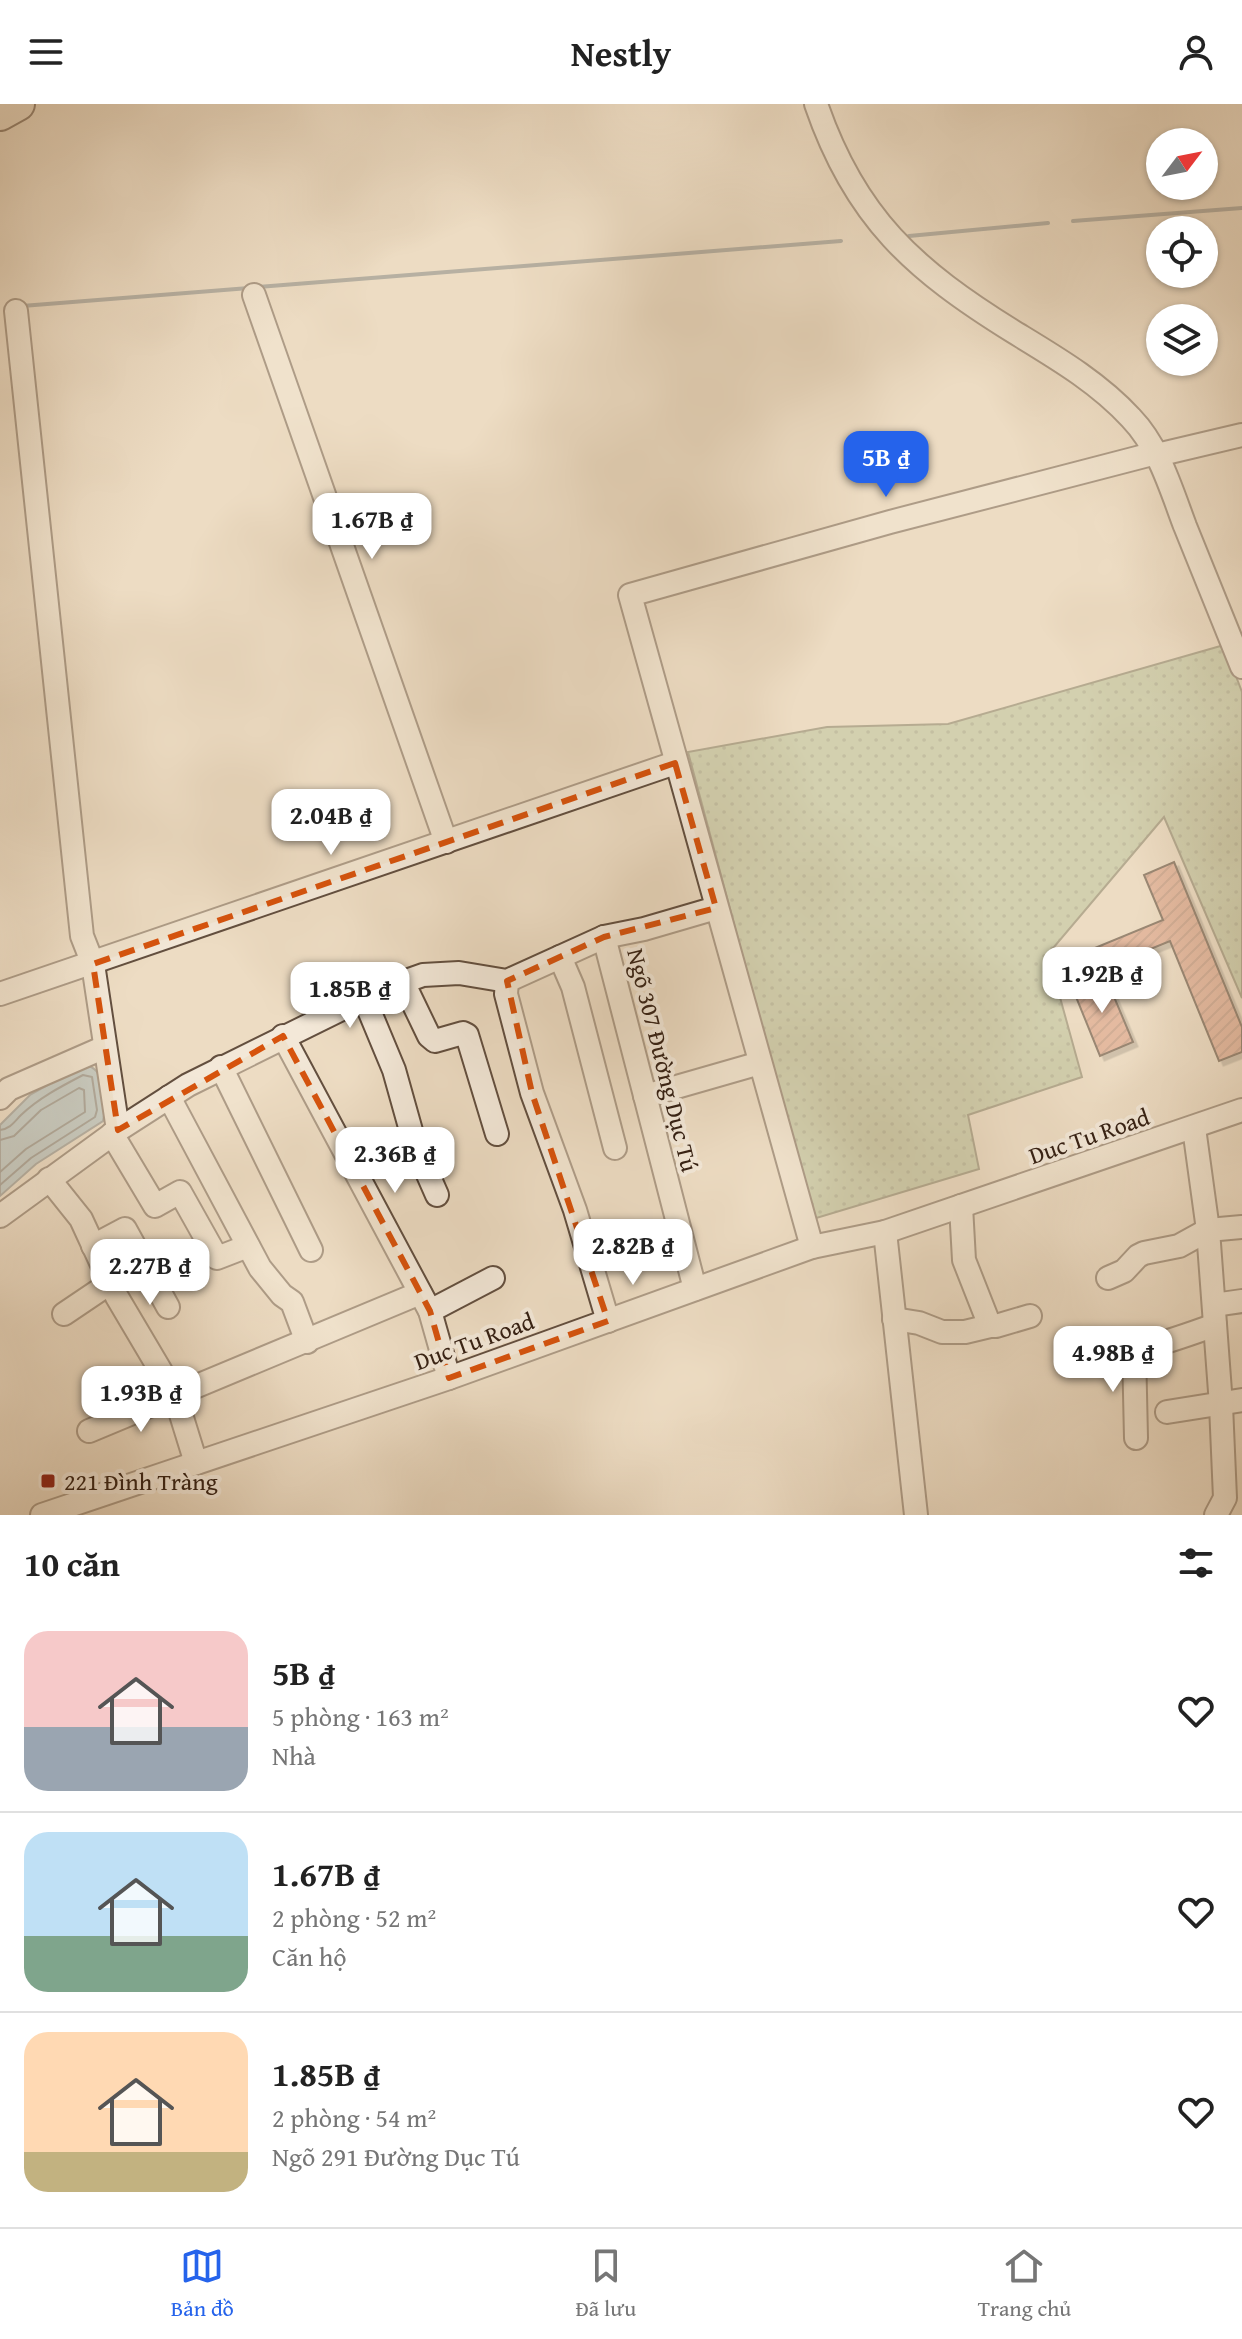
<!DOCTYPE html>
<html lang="vi">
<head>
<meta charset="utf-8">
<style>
	body { margin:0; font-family:"Gentium Book Plus",serif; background:#f2f2f2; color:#222; height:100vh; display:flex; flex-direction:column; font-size:30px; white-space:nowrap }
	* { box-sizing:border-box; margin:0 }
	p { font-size:26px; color:#767676 }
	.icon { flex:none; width:44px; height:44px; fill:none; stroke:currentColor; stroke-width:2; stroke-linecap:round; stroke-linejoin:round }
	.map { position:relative; height:1411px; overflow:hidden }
	.drawer { display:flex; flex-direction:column; background:#fff; flex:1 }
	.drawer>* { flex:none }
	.needle { width:52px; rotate:58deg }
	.fabs { position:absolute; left:1146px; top:24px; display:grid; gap:16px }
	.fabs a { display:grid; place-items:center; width:72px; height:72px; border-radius:50%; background:#fff; box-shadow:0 2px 6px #0004; font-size:40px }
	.price { position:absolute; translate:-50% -68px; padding:0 18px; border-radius:16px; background:#fff; color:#222; font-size:26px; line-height:52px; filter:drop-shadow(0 2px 4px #0008) }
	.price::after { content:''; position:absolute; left:50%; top:48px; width:24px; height:18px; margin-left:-12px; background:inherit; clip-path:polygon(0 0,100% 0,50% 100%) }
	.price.selected { background:#2563eb; color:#fff }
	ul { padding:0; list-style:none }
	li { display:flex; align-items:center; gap:24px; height:200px; padding:0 24px }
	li+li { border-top:2px solid #e0e0e0 }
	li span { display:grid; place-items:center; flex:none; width:224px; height:160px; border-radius:24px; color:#555 }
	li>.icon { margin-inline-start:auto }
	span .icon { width:96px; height:96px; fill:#fffc; stroke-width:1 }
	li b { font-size:34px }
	h2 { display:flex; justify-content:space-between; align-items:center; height:96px; padding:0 24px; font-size:34px }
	header { display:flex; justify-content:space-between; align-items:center; height:104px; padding:0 24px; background:#fff; font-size:36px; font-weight:700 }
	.tabs { display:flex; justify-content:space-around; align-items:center; height:112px; border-top:2px solid #e0e0e0; background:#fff; font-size:22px; color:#767676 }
	.tabs a { display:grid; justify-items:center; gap:4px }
	.tabs .selected { color:#2563eb }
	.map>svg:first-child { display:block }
</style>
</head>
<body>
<header><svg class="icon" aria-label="menu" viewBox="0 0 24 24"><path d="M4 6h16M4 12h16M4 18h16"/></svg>Nestly<svg class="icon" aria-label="person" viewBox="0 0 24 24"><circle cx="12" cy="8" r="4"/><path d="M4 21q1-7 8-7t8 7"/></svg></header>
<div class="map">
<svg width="1242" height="1411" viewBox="0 0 1242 1411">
	<defs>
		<pattern id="garden-dots" width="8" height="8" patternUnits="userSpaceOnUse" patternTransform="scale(2)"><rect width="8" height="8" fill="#b4c197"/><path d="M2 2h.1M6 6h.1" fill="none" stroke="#939c7a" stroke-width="1.8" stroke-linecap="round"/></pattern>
		<pattern id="building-hatch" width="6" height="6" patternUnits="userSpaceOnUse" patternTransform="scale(2)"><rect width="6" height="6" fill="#d99177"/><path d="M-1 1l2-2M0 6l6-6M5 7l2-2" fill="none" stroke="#b17660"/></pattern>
		<filter id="shadow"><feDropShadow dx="4.5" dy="4.5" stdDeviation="0" flood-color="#0004"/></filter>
	</defs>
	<rect width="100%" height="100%" fill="#eddcc3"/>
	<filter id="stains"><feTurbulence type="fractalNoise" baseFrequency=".0025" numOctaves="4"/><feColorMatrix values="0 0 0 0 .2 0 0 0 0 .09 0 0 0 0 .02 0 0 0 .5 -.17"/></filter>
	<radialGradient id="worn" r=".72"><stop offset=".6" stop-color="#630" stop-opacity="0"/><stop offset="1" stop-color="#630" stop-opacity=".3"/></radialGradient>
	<!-- garden -->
	<polygon fill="url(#garden-dots)" stroke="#747055" stroke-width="2" points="1224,541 1242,588 1242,894 1164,713 1048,850 1082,973 968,1011 979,1065 813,1115 688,648 827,623 948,620"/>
	<!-- water -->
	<path fill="#9fb8bf" stroke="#757b7a" stroke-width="2" d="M89,962C106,968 107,1001 103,1017L36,1060L0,1092V1021L30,991L80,963Z"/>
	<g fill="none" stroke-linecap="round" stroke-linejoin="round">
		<!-- shore -->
		<g stroke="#6a6c69" stroke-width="2">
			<path d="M0,1026C10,1025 14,1018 21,1011C39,994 60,983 83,971L92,973L97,1006L95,1013L31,1054L0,1081"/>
			<polyline points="0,1036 14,1032 41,1006 79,984 84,986 85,1008 26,1045 0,1068"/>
		</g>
		<!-- stream -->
		<g stroke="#757b7a" stroke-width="4">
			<polyline points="1073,117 1242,104"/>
			<polyline points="909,132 1048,119"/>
			<polyline points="258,183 841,137"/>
			<polyline points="22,202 249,184"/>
		</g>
	</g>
	<!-- building -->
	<g fill="url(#building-hatch)" stroke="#352013" stroke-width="2" filter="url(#shadow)">
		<polygon points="1174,758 1242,923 1242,948 1219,957 1170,837 1094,868 1085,848 1163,816 1144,771"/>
		<polygon points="1104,869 1133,938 1100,952 1072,883"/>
	</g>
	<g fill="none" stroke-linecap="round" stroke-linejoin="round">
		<!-- minor casing -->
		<g stroke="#634f3f" stroke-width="26">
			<g id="minor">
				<path d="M816,0C855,114 914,166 1014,228C1055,253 1098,278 1131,314C1159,343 1171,385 1185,422C1204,469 1223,516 1242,563"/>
				<polyline points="254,191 446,738"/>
				<polyline points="16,207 82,832 93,860 118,1026"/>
				<polyline points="1157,351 1242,331"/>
				<polyline points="604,833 695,1185"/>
				<polyline points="560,853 573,883 615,1044"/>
				<polyline points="507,877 506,890 532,989 575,1106 608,1217"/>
				<polyline points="403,878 429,932 435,937 463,929 467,931 497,1030"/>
				<polyline points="0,890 675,659"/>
				<polyline points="364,894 394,966 415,1041 437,1091"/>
				<polyline points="283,932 430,1207 449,1274"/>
				<polyline points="221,963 311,1146"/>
				<polyline points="645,992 760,959"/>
				<polyline points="169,993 260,1164 282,1191 292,1198 307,1238"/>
				<polyline points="0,994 9,985 105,943"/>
				<polyline points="1194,1024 1208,1126 1221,1301 1225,1394 1216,1411"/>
				<polyline points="112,1030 155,1102 180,1088 217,1154 248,1142"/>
				<polyline points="49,1075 81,1115 117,1193 175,1291 196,1359"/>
				<polyline points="961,1102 964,1156 990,1222 996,1222 1030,1212"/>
				<polyline points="0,1112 118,1026 188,981 378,887 423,871 459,869 507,877 604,833 644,825 716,804"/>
				<polyline points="885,1128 916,1411"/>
				<polyline points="93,1142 125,1125 168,1203"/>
				<polyline points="812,1143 630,491 890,418 1156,349"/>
				<polyline points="1108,1174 1124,1167 1138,1152 1144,1149 1179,1142 1208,1126 1242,1123"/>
				<polyline points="1214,1201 1242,1197"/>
				<polyline points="430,1207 493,1174"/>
				<polyline points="64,1210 110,1179"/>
				<polyline points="894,1215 919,1219 942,1228 965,1228 990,1222"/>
				<polyline points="1134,1245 1136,1334"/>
				<path d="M1080,1256C1104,1239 1124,1250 1148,1243C1170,1237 1193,1229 1215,1221"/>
				<polyline points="1167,1308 1242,1296"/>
				<polyline points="89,1327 420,1189"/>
				<polyline points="42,1411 449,1274 812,1143 885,1128 1242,1006"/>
			</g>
		</g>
		<!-- highway casing -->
		<g stroke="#352013" stroke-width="36">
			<polyline id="highway" points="0,10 18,0"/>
		</g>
		<!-- minor -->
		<use href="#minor" stroke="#f3e8d8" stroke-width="22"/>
		<!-- highway -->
		<use href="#highway" stroke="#eddcc3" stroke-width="32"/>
	</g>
	<!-- marked area -->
	<path d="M0 0H1242V1411H0ZM675,659L716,804L604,833L507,877L532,989L608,1217L449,1274L430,1207L283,932L118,1026L93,860Z" fill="#eddcc3" fill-opacity=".55" fill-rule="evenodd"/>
	<path fill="none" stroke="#d6530d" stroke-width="6" stroke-dasharray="16 10" stroke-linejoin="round" d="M675,659L716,804L604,833L507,877L532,989L608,1217L449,1274L430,1207L283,932L118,1026L93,860Z"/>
	<!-- markers -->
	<rect fill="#8f2418" stroke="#f3e8d8" stroke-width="3" x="40" y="1369" width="16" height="16" rx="4"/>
	<g text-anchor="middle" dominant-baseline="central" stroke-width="8" stroke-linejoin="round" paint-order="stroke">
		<!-- street labels -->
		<g font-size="24" fill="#352013" stroke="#f3e8d8">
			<text transform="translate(663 956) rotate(76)">Ngõ 307 Đường Dục Tú</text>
			<text transform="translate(1089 1032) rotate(-19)">Duc Tu Road</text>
			<text transform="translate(474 1237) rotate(-20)">Duc Tu Road</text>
		</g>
		<!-- poi labels -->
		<g font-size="24" fill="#352013" stroke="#f3e8d8" text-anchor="start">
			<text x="64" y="1377">221 Đình Tràng</text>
		</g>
	</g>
	<rect width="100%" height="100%" filter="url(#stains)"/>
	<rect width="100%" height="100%" fill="url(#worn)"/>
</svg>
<div class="fabs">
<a><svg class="needle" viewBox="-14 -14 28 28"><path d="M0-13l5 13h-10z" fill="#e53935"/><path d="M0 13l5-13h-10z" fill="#767676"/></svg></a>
<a><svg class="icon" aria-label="locate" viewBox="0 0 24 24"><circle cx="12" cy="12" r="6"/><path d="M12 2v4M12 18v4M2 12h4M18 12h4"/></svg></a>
<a><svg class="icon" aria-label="layers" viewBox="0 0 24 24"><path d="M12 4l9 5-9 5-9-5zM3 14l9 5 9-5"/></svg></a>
</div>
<b class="price selected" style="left:886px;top:395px">5B ₫</b>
<b class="price" style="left:372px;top:457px">1.67B ₫</b>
<b class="price" style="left:331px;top:753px">2.04B ₫</b>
<b class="price" style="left:1102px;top:911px">1.92B ₫</b>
<b class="price" style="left:350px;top:926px">1.85B ₫</b>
<b class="price" style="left:395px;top:1091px">2.36B ₫</b>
<b class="price" style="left:633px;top:1183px">2.82B ₫</b>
<b class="price" style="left:150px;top:1203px">2.27B ₫</b>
<b class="price" style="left:1113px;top:1290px">4.98B ₫</b>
<b class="price" style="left:141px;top:1330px">1.93B ₫</b>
</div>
<section class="drawer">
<h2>10 căn<svg class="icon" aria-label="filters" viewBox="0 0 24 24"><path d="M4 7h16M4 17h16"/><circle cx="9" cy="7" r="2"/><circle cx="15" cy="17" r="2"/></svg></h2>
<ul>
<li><span style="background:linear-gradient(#f6c9c9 60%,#9aa5b1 0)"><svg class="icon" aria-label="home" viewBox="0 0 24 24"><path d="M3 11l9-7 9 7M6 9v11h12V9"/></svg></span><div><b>5B ₫</b><p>5 phòng · 163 m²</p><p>Nhà</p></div><svg class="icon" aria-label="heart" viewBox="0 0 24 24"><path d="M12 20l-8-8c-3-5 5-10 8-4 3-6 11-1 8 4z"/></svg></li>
<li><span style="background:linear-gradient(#bfe0f5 65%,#7fa58c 0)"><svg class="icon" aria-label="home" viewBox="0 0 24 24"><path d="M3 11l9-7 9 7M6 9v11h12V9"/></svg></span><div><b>1.67B ₫</b><p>2 phòng · 52 m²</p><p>Căn hộ</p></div><svg class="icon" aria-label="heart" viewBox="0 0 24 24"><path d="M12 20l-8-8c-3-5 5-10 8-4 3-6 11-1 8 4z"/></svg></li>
<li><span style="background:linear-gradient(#ffd9b3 75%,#c2b280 0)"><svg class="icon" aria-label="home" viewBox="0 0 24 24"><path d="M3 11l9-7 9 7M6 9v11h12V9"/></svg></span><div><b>1.85B ₫</b><p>2 phòng · 54 m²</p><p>Ngõ 291 Đường Dục Tú</p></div><svg class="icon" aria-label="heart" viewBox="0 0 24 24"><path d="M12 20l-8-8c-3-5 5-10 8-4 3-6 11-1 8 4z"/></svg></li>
</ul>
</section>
<nav class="tabs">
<a class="selected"><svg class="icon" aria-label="map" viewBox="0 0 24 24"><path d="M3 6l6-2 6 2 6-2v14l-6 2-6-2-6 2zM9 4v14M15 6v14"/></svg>Bản đồ</a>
<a><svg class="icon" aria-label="saved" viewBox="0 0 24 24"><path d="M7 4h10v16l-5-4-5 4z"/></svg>Đã lưu</a>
<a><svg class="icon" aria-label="home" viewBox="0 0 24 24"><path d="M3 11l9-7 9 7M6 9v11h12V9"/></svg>Trang chủ</a>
</nav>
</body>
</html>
